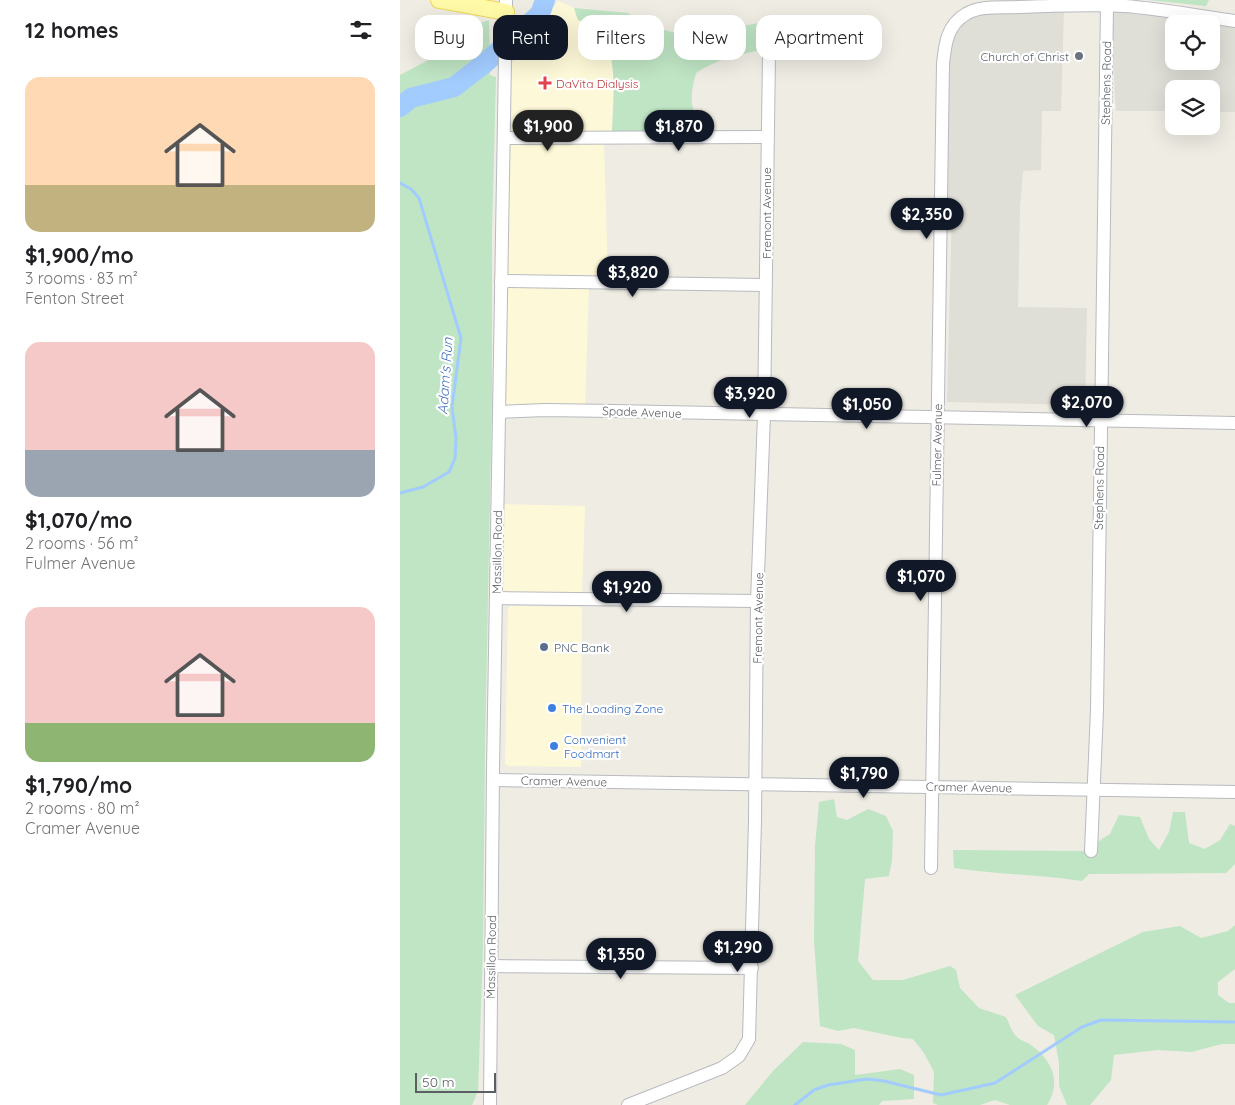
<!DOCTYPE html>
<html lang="en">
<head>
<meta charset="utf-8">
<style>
	body { margin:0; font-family:Quicksand,sans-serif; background:#f6f6f6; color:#202124; height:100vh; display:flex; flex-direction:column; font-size:19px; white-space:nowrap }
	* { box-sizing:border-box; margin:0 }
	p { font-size:16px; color:#757577 }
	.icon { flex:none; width:28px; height:28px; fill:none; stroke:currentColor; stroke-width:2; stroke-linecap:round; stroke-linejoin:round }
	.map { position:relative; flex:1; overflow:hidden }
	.details { display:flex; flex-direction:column; background:#fff; width:400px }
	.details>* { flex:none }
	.guide { position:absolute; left:15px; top:15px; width:475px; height:45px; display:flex; gap:10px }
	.buttons { position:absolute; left:765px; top:15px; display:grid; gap:10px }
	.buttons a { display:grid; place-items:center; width:55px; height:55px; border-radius:10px; background:#fff; box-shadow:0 5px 20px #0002; font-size:25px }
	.scale { position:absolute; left:15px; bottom:12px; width:81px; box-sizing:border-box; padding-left:5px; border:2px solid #5b5e63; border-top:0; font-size:14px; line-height:18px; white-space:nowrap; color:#5b5e63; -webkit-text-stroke:4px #fff; paint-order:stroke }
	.price { position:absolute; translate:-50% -42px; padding:0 11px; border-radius:18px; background:#111827; color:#fff; font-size:16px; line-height:32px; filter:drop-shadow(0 1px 2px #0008) }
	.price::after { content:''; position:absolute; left:50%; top:30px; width:15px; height:11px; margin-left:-8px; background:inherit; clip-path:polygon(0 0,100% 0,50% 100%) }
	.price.on { background:#222; color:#fff }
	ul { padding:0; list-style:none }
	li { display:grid; align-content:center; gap:10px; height:265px; padding:0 25px }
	li span { display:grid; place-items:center; height:155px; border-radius:15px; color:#555 }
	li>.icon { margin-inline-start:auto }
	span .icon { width:90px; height:90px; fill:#fffc; stroke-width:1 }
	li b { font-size:21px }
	h2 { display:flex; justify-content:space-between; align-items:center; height:60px; padding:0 25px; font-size:21px }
	.tag { padding:0 18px; border-radius:15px; background:#fff; box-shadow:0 5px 20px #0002; font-size:18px; line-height:45px }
	.tag.on { background:#111827; color:#fff }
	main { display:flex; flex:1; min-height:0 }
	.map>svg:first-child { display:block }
</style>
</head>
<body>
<main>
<section class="details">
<h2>12 homes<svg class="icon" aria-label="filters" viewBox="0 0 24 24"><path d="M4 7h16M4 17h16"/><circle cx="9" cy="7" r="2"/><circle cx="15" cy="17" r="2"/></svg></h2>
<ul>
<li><span style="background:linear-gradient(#ffd9b3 70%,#c2b280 0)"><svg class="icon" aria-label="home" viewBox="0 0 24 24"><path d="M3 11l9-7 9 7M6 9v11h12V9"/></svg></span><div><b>$1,900/mo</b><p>3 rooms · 83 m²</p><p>Fenton Street</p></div></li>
<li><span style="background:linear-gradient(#f6c9c9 70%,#9aa5b1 0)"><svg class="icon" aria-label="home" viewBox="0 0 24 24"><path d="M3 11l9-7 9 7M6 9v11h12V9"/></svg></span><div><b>$1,070/mo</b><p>2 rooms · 56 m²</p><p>Fulmer Avenue</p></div></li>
<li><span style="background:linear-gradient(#f6c9c9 75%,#8fb573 0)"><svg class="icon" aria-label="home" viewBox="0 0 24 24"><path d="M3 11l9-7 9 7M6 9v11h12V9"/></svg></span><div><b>$1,790/mo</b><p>2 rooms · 80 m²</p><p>Cramer Avenue</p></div></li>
</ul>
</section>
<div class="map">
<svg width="835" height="1105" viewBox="0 0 835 1105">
	<rect width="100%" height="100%" fill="#eeece3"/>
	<!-- commercial -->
	<g fill="#fdf9d8">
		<polygon points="158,1 174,8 178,20 202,27 207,40 214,72 212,131 108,134 109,67"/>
		<polygon points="106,141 204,143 208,278 104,279"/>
		<polygon points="103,282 189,286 185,408 102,409"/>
		<polygon points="100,504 185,506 182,596 98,595"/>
		<polygon points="110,606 182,607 181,767 109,766 105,764 108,609"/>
	</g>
	<!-- industrial -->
	<g fill="#dfded7" fill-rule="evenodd">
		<polygon points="664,8 661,111 642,111 641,170 623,171 620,207 618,307 687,308 685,405 547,402 552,207 545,207 547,51 559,23 580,11"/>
		<path d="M710,10L835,25V112H811V89H774V111H716ZM774,24H811V61H774Z"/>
	</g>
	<!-- green -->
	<g fill="#bfe5c4">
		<polygon points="748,0 809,0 806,6"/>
		<path d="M174,8L228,13L245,25L276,33L302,27L348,25L375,20L394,22L405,27C404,33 402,37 397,40C388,45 377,46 367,49C342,54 317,59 296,73C290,95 288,111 305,128L297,132L212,131C214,92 217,63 202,27L178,20Z"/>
		<polygon points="89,20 90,75 96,77 92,231 92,398 85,749 83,949 78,1091 72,1105 0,1105 0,75 53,47 69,27"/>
		<path d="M434,799L437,817L447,820L468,809L486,816L493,831L492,860L489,876L465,879L458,961L473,980H503L550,966L556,970L560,988L579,1008L606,1017C609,1023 612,1033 617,1037C621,1041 627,1042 631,1045C652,1060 662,1082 647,1105H610L595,1100L580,1105H538L533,1103L534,1072L524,1053L513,1039L502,1038L454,1028L438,1031L420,1026L414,940L415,846L419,802Z"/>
		<path d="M773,812H785L789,843L805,849L820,840L830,824L835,826V864L826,873L689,874L682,881C639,875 596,874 554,868L553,850L683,851L710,834L719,815L740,817L749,839L759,850L769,832Z"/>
		<polygon points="835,925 835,969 818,982 818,995 829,1003 835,1003 835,1044 822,1044 791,1052 758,1050 714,1055 711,1080 690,1105 667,1105 659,1086 659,1063 654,1035 638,1026 615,995 743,932 780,926 801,938 828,931"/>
		<polygon points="403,1042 441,1044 455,1050 455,1075 500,1069 514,1075 514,1099 482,1101 479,1105 345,1105 373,1071"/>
	</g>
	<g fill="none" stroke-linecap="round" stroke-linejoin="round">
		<!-- stream -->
		<g stroke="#a2cbfe" stroke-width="3">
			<polyline points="0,183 11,189 19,198 61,338 52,407 56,438 55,458 49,472 23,487 0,493"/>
			<polyline points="395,1105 414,1090 428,1085 467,1079 484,1081 541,1095 595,1083 682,1027 701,1020 835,1022"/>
		</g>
		<!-- river -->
		<polyline stroke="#a2cbfe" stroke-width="20" points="0,107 11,98 54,87 85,63 140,14 145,0"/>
		<!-- minor casing -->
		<g stroke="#b8babf" stroke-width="14">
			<g id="minor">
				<polyline points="104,138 367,137"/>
				<polyline points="101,281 365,285"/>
				<polyline points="99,412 145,410 213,411 835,423"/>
				<polyline points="96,598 357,601"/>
				<polyline points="93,780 835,792"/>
				<polyline points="691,851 697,710 707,6"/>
				<path d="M531,868L543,64C545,44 547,25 566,14C580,5 602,8 618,7C654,6 689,4 725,6C762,9 799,16 835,21"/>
				<polyline points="91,966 352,968"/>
				<polyline points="90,1105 93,770 106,0"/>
				<polyline points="228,1105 322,1068 339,1056 349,1039 355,821 357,601 364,415 369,55"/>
			</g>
		</g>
		<!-- major casing -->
		<g stroke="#f0d759" stroke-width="18">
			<polyline id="major" points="39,0 106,12"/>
		</g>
		<!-- minor -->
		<use href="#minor" stroke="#fff" stroke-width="12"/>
		<!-- major -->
		<use href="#major" stroke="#fefaa7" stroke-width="16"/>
	</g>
	<!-- markers -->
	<circle fill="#6b7280" stroke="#fff" stroke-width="2" cx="679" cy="56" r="5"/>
	<path fill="#e0444e" stroke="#fff" stroke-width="2" d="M142.5 75.5h5v5h5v5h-5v5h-5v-5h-5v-5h5z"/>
	<circle fill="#5c6f8a" stroke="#fff" stroke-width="2" cx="144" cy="647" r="5"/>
	<g fill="#3f7fe0" stroke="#fff" stroke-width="2">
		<circle cx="152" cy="708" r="5"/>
		<circle cx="154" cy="746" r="5"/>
	</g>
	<g text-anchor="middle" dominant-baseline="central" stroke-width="4.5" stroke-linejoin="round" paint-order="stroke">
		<!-- worship labels -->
		<g font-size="12" fill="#5b616d" stroke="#fff" text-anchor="end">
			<text x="669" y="56">Church of Christ</text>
		</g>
		<!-- health labels -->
		<g font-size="12" fill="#be3a42" stroke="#fff" text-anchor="start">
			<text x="156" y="83">DaVita Dialysis</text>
		</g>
		<!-- street labels -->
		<g font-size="12" fill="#5b5e63" stroke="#fff">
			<text transform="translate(706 83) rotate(-89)">Stephens Road</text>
			<text transform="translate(366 213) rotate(-90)">Fremont Avenue</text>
			<text transform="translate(242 412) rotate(2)">Spade Avenue</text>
			<text transform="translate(537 445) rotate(-89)">Fulmer Avenue</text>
			<text transform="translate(699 488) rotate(-89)">Stephens Road</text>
			<text transform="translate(97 552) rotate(-89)">Massillon Road</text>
			<text transform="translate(358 618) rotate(-89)">Fremont Avenue</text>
			<text transform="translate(164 781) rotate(1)">Cramer Avenue</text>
			<text transform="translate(569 787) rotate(1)">Cramer Avenue</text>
			<text transform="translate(91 957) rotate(-89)">Massillon Road</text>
		</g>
		<!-- service labels -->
		<g font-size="12" fill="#4e5e75" stroke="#fff" text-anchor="start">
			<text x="154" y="647">PNC Bank</text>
		</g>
		<!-- shop labels -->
		<g font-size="12" fill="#366cbe" stroke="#fff" text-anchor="start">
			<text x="162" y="708">The Loading Zone</text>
			<text x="164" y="739">Convenient<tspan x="164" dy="14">Foodmart</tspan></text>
		</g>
		<!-- water labels -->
		<g font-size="14" font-style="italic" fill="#4473c2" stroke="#fff">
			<text transform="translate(45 376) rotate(-86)">Adam's Run</text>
		</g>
	</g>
</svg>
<div class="buttons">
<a><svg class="icon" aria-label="locate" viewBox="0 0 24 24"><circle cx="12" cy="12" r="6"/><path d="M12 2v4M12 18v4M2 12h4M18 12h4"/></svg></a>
<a><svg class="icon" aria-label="layers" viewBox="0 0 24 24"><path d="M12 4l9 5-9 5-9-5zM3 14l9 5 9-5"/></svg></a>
</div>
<div class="scale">50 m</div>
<b class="price on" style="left:148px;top:152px">$1,900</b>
<b class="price" style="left:279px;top:152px">$1,870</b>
<b class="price" style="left:527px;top:240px">$2,350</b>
<b class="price" style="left:233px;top:298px">$3,820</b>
<b class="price" style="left:350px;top:419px">$3,920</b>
<b class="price" style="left:687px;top:428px">$2,070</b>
<b class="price" style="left:467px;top:430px">$1,050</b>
<b class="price" style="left:521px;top:602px">$1,070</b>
<b class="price" style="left:227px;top:613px">$1,920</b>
<b class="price" style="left:464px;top:799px">$1,790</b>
<b class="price" style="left:338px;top:973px">$1,290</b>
<b class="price" style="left:221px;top:980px">$1,350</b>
<div class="guide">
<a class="tag">Buy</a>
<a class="tag on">Rent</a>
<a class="tag">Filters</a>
<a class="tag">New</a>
<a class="tag">Apartment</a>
</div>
</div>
</main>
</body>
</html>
